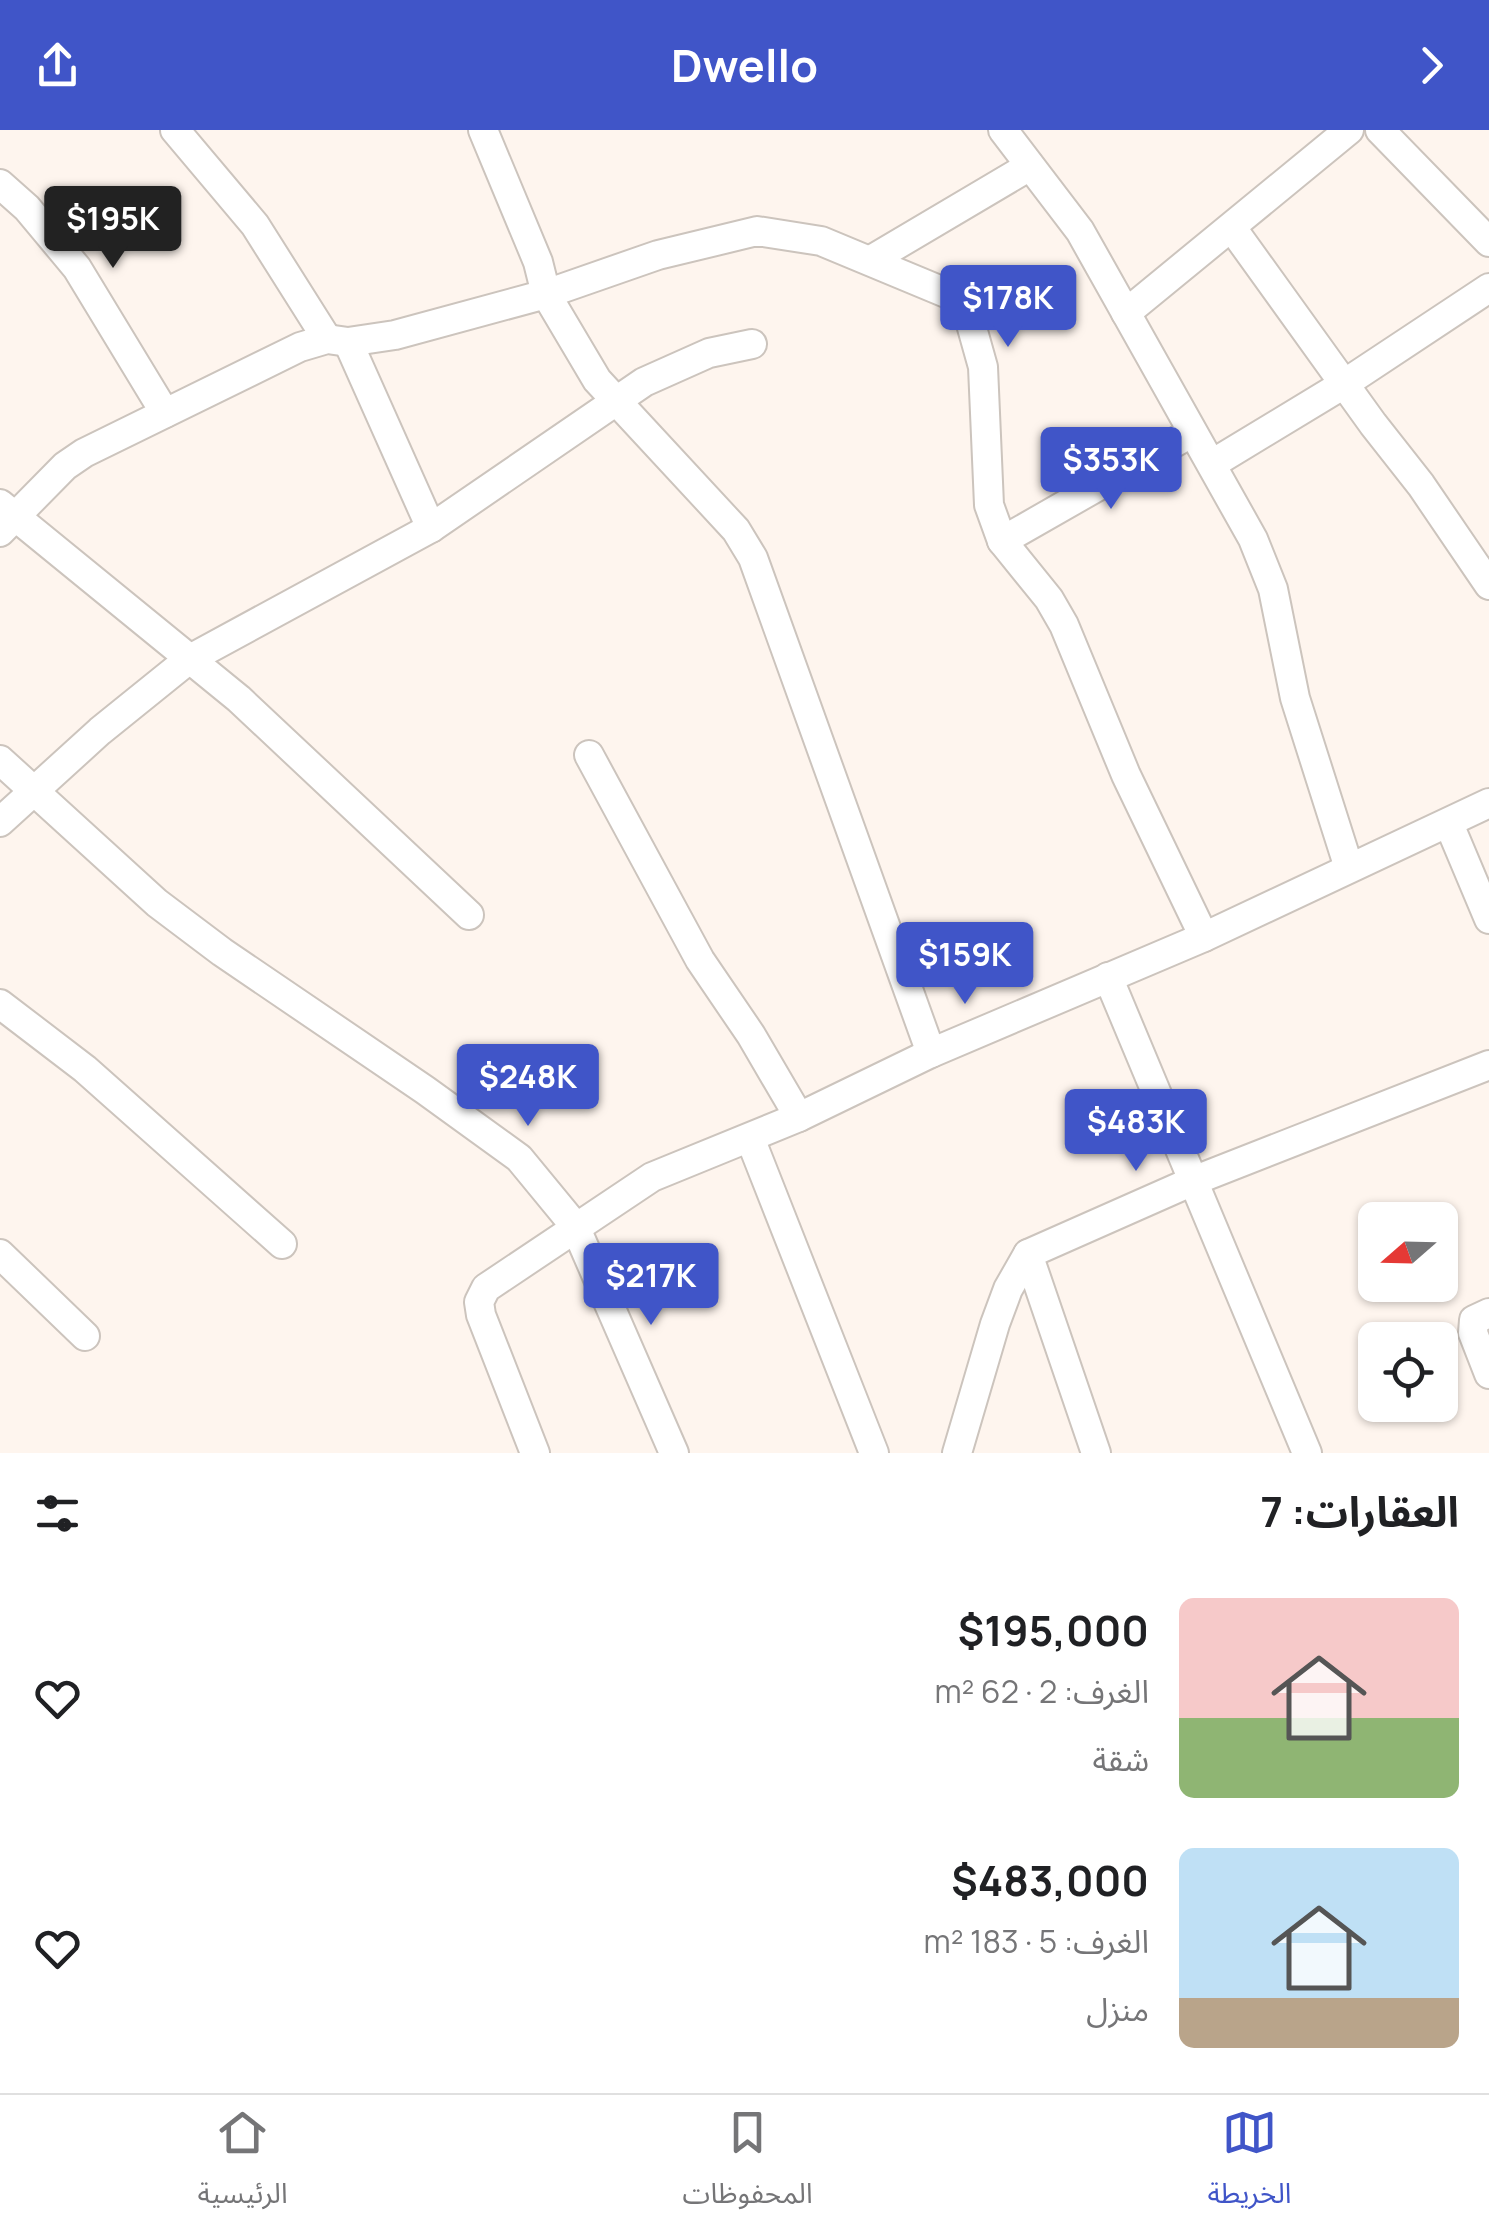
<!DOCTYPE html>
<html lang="ar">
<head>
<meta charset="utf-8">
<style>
	body { margin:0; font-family:Manrope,"Noto Sans Arabic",sans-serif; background:#f6f6f6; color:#202124; direction:rtl; height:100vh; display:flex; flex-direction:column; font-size:38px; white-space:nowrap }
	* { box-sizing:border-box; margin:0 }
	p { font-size:32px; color:#757577 }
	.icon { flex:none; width:55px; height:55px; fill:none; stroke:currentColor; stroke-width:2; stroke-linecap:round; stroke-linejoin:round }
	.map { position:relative; height:1323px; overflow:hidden; direction:ltr }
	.sheet { display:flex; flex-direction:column; background:#fff; flex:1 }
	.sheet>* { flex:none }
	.needle { width:65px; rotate:250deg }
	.buttons { position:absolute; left:1358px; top:1072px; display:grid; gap:20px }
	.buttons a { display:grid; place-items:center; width:100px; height:100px; border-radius:15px; background:#fff; box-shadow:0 2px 8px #0004; font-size:50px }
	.price { position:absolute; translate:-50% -85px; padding:0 22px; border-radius:10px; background:#4055c8; color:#fff; font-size:32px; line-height:65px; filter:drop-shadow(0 2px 5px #0008) }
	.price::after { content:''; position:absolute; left:50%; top:60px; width:30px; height:22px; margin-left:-15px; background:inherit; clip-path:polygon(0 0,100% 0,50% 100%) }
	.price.selected { background:#222; color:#fff }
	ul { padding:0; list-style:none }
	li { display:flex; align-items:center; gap:30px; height:250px; padding:0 30px }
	li span { display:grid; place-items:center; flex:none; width:280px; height:200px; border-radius:15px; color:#555 }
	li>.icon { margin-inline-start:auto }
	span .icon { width:120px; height:120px; fill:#fffc; stroke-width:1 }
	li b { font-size:42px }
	h2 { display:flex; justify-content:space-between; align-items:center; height:120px; padding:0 30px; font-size:42px }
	header { display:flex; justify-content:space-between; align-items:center; height:130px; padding:0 30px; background:#4055c8; color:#fff; font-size:45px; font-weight:700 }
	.menu { display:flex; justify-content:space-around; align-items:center; height:140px; border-top:2px solid #e0e0e0; background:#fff; font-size:28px; color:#757577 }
	.menu a { display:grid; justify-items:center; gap:5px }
	.menu .selected { color:#4055c8 }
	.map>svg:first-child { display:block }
</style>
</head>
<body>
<header><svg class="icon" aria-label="forward" viewBox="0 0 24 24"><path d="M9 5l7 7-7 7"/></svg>Dwello<svg class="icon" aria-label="share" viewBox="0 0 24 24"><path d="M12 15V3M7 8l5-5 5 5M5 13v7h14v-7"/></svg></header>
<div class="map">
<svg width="1489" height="1323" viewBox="0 0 1489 1323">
	<rect width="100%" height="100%" fill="#fef5ee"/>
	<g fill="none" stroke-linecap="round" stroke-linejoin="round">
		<!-- street casing -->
		<g stroke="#ccc4bd" stroke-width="32">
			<g id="street">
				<polyline points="175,0 255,95 327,209"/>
				<polyline points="483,0 538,132 546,164 597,250 736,400 753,428 931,923"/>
				<polyline points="1003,0 1080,101 1253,409 1273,459 1295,568 1349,738"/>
				<polyline points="1380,0 1489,112"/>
				<polyline points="0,54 27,78 77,138 165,283"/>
				<polyline points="1232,98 1373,294 1421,355 1489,455"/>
				<polyline points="871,130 1030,36"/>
				<polyline points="1126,183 1349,0"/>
				<polyline points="348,212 431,398"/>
				<polyline points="1212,334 1344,254 1489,158"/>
				<polyline points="0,374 239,569 469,785"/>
				<polyline points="0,402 65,336 84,323 300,217 327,209 348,212 395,205 546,164 658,125 757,101 821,111 951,165 969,187 983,237 989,375 1002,411 1049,469 1064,495 1126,645 1204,807"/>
				<polyline points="1002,411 1191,303"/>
				<polyline points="589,625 700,830 751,905 799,987"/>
				<polyline points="0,630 157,773 222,822 425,960 519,1028 575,1096 674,1323"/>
				<polyline points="0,692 100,601 188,530 431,398 644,252 709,223 752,214"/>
				<polyline points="1449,694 1489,789"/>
				<polyline points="1108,847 1307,1323"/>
				<polyline points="0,874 85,939 282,1114"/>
				<polyline points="750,1008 874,1323"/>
				<polyline points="0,1124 85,1206"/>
				<polyline points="1028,1124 1096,1323"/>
				<polyline points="1489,1183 1474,1190 1473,1203 1489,1244"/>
				<polyline points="535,1323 481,1185 479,1172 486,1158 652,1047 799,987 931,923 1204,807 1489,673"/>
				<polyline points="957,1323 995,1194 1008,1159 1028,1124 1193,1051 1489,935"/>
			</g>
		</g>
		<!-- street -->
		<use href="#street" stroke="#fff" stroke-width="28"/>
	</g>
</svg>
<div class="buttons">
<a><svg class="needle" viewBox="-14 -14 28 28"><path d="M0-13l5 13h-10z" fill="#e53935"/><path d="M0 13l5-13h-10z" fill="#757577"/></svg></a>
<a><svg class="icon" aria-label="locate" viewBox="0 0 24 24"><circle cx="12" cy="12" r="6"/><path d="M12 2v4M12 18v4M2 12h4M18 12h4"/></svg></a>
</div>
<b class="price selected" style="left:113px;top:141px">$195K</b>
<b class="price" style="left:1008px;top:220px">$178K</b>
<b class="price" style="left:1111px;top:382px">$353K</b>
<b class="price" style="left:965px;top:877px">$159K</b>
<b class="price" style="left:528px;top:999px">$248K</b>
<b class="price" style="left:1136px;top:1044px">$483K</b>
<b class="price" style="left:651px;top:1198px">$217K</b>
</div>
<section class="sheet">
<h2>العقارات: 7<svg class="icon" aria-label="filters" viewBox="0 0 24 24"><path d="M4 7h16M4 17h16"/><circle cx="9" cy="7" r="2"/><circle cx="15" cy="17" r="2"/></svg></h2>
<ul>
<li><span style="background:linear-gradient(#f6c9c9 60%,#8fb573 0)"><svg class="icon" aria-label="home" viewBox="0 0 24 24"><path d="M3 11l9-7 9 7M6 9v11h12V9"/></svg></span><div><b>$195,000</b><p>الغرف: 2 · 62 m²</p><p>شقة</p></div><svg class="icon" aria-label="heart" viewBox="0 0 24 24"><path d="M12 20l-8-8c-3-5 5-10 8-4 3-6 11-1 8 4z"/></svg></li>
<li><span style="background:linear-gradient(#bfe0f5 75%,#b9a48a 0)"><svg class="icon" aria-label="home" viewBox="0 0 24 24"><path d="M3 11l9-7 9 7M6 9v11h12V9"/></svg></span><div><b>$483,000</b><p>الغرف: 5 · 183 m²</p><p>منزل</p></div><svg class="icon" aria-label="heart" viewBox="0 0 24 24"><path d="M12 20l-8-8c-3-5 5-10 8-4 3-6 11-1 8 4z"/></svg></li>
</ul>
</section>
<nav class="menu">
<a class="selected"><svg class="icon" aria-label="map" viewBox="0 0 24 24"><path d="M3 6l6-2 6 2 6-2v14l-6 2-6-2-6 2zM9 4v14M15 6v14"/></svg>الخريطة</a>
<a><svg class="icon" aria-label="saved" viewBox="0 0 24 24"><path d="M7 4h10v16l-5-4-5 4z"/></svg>المحفوظات</a>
<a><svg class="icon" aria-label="home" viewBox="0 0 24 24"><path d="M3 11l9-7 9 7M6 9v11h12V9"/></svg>الرئيسية</a>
</nav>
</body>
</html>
